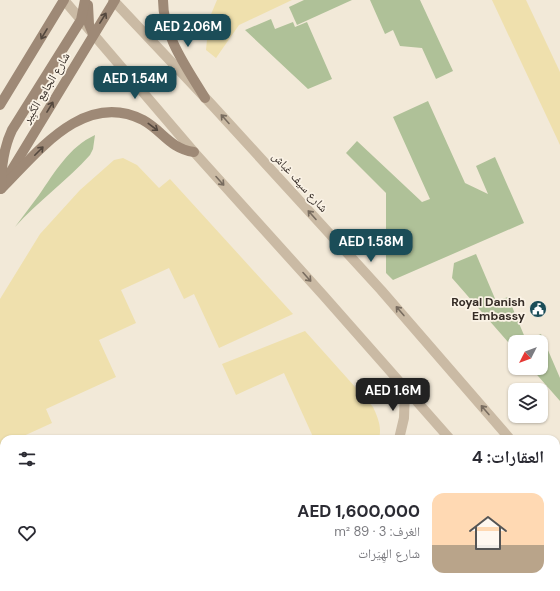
<!DOCTYPE html>
<html lang="ar">
<head>
<meta charset="utf-8">
<style>
	body { margin:0; font-family:"DM Sans","Noto Naskh Arabic",sans-serif; background:#f2f2f3; color:#2b2b33; direction:rtl; height:100vh; display:flex; flex-direction:column; font-size:15px; white-space:nowrap }
	* { box-sizing:border-box; margin:0 }
	p { font-size:13px; color:#7c7c81 }
	.icon { flex:none; width:22px; height:22px; fill:none; stroke:currentColor; stroke-width:2; stroke-linecap:round; stroke-linejoin:round }
	.map { position:relative; flex:1; overflow:hidden; direction:ltr }
	.drawer { position:absolute; left:0px; top:435px; width:560px; height:156px; display:flex; flex-direction:column; background:#fff; border-radius:12px 12px 0 0; box-shadow:0 1px 3px #0004; direction:rtl }
	.drawer>* { flex:none }
	.needle { width:26px; rotate:228deg }
	.controls { position:absolute; left:508px; top:335px; display:grid; gap:8px }
	.controls a { display:grid; place-items:center; width:40px; height:40px; border-radius:8px; background:#fff; box-shadow:0 1px 3px #0004; font-size:20px }
	.price { position:absolute; translate:-50% -34px; padding:0 9px; border-radius:8px; background:#1b4d58; color:#fff; font-size:13px; line-height:26px; filter:drop-shadow(0 1px 2px #0008) }
	.price::after { content:''; position:absolute; left:50%; top:24px; width:12px; height:9px; margin-left:-6px; background:inherit; clip-path:polygon(0 0,100% 0,50% 100%) }
	.price.current { background:#222; color:#fff }
	ul { padding:0; list-style:none }
	li { display:flex; align-items:center; gap:12px; height:100px; padding:0 16px }
	li span { display:grid; place-items:center; flex:none; width:112px; height:80px; border-radius:12px; color:#555 }
	li>.icon { margin-inline-start:auto }
	span .icon { width:48px; height:48px; fill:#fffc; stroke-width:1 }
	li b { font-size:17px }
	h2 { display:flex; justify-content:space-between; align-items:center; height:48px; padding:0 16px; font-size:17px }
	.map>svg:first-child { display:block }
</style>
</head>
<body>
<div class="map">
<svg width="560" height="591" viewBox="0 0 560 591">
	<rect width="100%" height="100%" fill="#f2e9d8"/>
	<!-- green -->
	<g fill="#afc198">
		<polygon points="304,0 352,0 297,25 289,7"/>
		<polygon points="370,0 420,0 453,71 436,79 422,48 400,46 393,30 385,34"/>
		<polygon points="271,19 275,29 293,22 295,27 307,22 332,79 308,89 245,30"/>
		<polygon points="428,101 465,183 488,194 476,166 495,157 524,223 393,280 386,273 386,193 346,153 357,141 422,202 430,199 393,117"/>
		<path d="M95,135L93,149L90,155C67,181 38,201 15,227C23,216 31,206 39,195C55,172 69,147 95,135Z"/>
		<polygon points="476,254 496,301 508,297 526,340 541,334 560,378 560,401 531,368 541,368 541,342 515,342 515,350 452,278 454,263"/>
	</g>
	<!-- sand -->
	<g fill="#efe0ad">
		<polygon points="217,0 292,0 239,25 216,58 206,50 209,19"/>
		<polygon points="492,0 526,0 560,72 560,145"/>
		<polygon points="123,158 137,165 159,188 170,179 293,314 219,348 194,294 184,299 169,268 121,290 136,323 99,340 116,377 46,409 52,423 17,439 4,439 4,445 0,447 0,299 40,234 80,190 114,160"/>
		<path d="M305,331L373,407C378,418 382,427 379,439H314L284,373L236,395L222,364Z"/>
		<polygon points="451,587 532,587 536,591 453,591"/>
	</g>
	<g fill="none" stroke-linecap="round" stroke-linejoin="round">
		<!-- service -->
		<polyline stroke="#cabaa4" stroke-width="10" points="487,587 489,591"/>
		<!-- minor -->
		<g stroke="#cabaa4" stroke-width="10">
			<polyline points="399,439 404,418 405,389"/>
			<polyline points="179,587 181,591"/>
			<polyline points="437,587 439,591"/>
			<polyline points="127,591 136,587"/>
		</g>
		<!-- tertiary -->
		<g stroke="#cabaa4" stroke-width="10">
			<polyline points="64,0 194,152 323,295 450,439"/>
			<polyline points="113,0 212,105 381,290 510,439"/>
			<polyline points="556,492 560,496"/>
			<polyline points="556,562 560,567"/>
		</g>
		<!-- secondary -->
		<g stroke="#9e8976" stroke-width="10">
			<path d="M163,0C163,36 187,68 205,98"/>
			<polyline points="88,5 89,24 93,34"/>
			<polyline points="0,105 64,0"/>
			<polyline points="8,176 115,0"/>
			<path d="M1,189C38,152 84,90 143,120C163,131 169,148 194,152"/>
			<path d="M1,189C1,168 3,149 12,130L81,20L85,0"/>
		</g>
	</g>
	<!-- one-way arrows -->
	<defs><path id="oneway-shaft" d="M-6 0H5M1.5-3L5.5 0L1.5 3" fill="none" stroke-width="1.6" stroke-linecap="round" stroke-linejoin="round"/></defs>
	<g stroke="#54483e">
		<use href="#oneway-shaft" transform="translate(103 18) rotate(-58)"/>
		<use href="#oneway-shaft" transform="translate(44 34) rotate(121)"/>
		<use href="#oneway-shaft" transform="translate(50 107) rotate(-59)"/>
		<use href="#oneway-shaft" transform="translate(153 127) rotate(37)"/>
		<use href="#oneway-shaft" transform="translate(39 151) rotate(-45)"/>
	</g>
	<g stroke="#786c5f">
		<use href="#oneway-shaft" transform="translate(225 119) rotate(-132)"/>
		<use href="#oneway-shaft" transform="translate(220 181) rotate(48)"/>
		<use href="#oneway-shaft" transform="translate(312 215) rotate(-132)"/>
		<use href="#oneway-shaft" transform="translate(307 277) rotate(48)"/>
		<use href="#oneway-shaft" transform="translate(400 311) rotate(-131)"/>
		<use href="#oneway-shaft" transform="translate(485 410) rotate(-131)"/>
	</g>
	<!-- icons -->
	<defs>
		<g id="civic-disc" transform="scale(0.9)"><circle r="9.5" fill="#1b4d58" stroke="#faf2e5"/><path d="M-.6-6.5H3V-4.5H.6V-3L4-1V1h2V6H-6V1h2V-1L-.6-3ZM-1.2 2.5V6h2.4V2.5Z" fill="#fff"/></g>
	</defs>
	<g fill-rule="evenodd">
		<use href="#civic-disc" x="538" y="309"/>
	</g>
	<g text-anchor="middle" dominant-baseline="central" stroke-width="3.5" stroke-linejoin="round" paint-order="stroke">
		<!-- street labels -->
		<g font-size="12" fill="#352c26" stroke="#faf2e5">
			<text transform="translate(46 88) rotate(-59)">شارع الجامِع الكَبِير</text>
			<text transform="translate(300 182) rotate(48)">شارع سيف غباش</text>
		</g>
		<!-- poi labels -->
		<g font-size="12" font-weight="bold" fill="#352c26" stroke="#faf2e5" text-anchor="end">
			<text x="525" y="302">Royal Danish<tspan x="525" dy="14">Embassy</tspan></text>
		</g>
	</g>
</svg>
<div class="controls">
<a><svg class="needle" viewBox="-14 -14 28 28"><path d="M0-13l5 13h-10z" fill="#e53935"/><path d="M0 13l5-13h-10z" fill="#7c7c81"/></svg></a>
<a><svg class="icon" aria-label="layers" viewBox="0 0 24 24"><path d="M12 4l9 5-9 5-9-5zM3 14l9 5 9-5"/></svg></a>
</div>
<b class="price" style="left:188px;top:48px">AED 2.06M</b>
<b class="price" style="left:135px;top:100px">AED 1.54M</b>
<b class="price" style="left:371px;top:263px">AED 1.58M</b>
<b class="price current" style="left:393px;top:412px">AED 1.6M</b>
<section class="drawer">
<h2>العقارات: 4<svg class="icon" aria-label="filters" viewBox="0 0 24 24"><path d="M4 7h16M4 17h16"/><circle cx="9" cy="7" r="2"/><circle cx="15" cy="17" r="2"/></svg></h2>
<ul>
<li><span style="background:linear-gradient(#ffd9b3 65%,#b9a48a 0)"><svg class="icon" aria-label="home" viewBox="0 0 24 24"><path d="M3 11l9-7 9 7M6 9v11h12V9"/></svg></span><div><b>AED 1,600,000</b><p>الغرف: 3 · 89 m²</p><p>شارع الهِيَرات</p></div><svg class="icon" aria-label="heart" viewBox="0 0 24 24"><path d="M12 20l-8-8c-3-5 5-10 8-4 3-6 11-1 8 4z"/></svg></li>
</ul>
</section>
</div>
</body>
</html>
